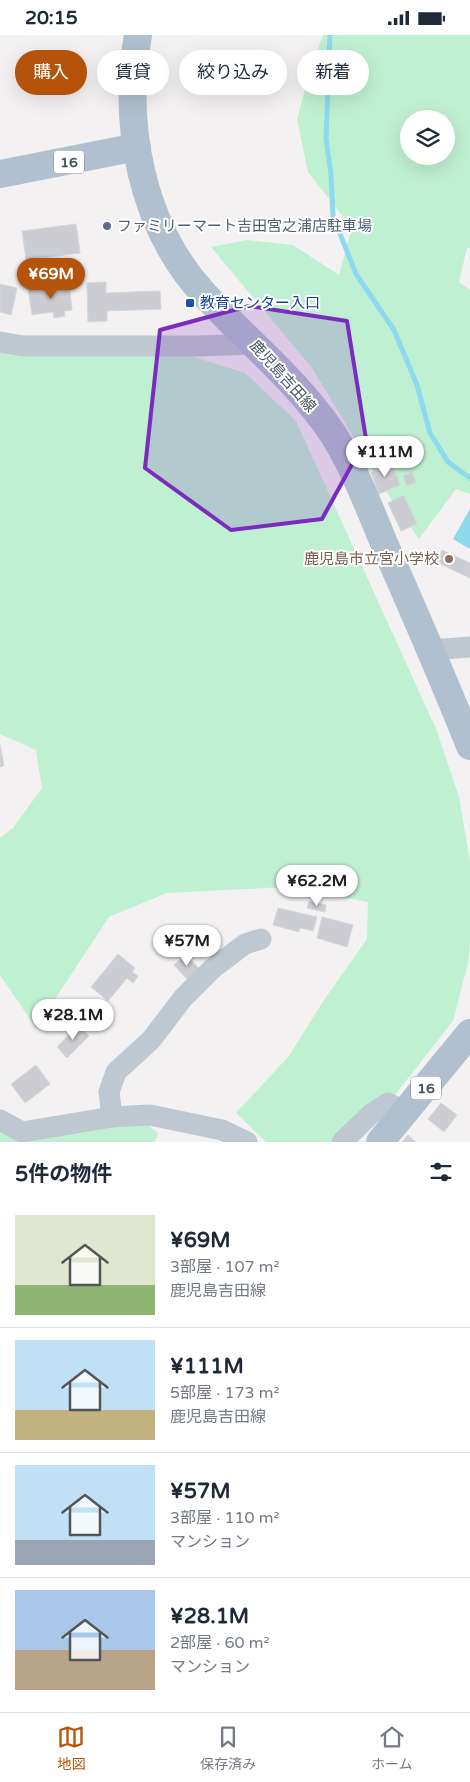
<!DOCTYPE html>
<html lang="ja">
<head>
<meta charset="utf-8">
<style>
	body { margin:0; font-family:"Varela Round","Noto Sans JP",sans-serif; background:#f6f6f7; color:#1f2937; height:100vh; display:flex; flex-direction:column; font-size:19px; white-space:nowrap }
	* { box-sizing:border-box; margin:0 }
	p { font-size:16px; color:#747a83 }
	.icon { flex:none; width:28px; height:28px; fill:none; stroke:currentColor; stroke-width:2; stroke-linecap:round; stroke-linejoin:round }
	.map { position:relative; height:1107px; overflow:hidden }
	.drawer { display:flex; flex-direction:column; background:#fff; flex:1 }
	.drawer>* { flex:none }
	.banner { position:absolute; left:15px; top:15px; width:440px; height:45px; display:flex; gap:10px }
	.tools { position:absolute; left:400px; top:75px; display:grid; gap:10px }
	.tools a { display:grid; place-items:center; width:55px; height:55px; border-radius:50%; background:#fff; box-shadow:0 5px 20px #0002; font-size:25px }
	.price { position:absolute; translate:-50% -42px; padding:0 11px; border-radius:18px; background:#fff; color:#222; font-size:16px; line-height:32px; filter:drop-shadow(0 1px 2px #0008) }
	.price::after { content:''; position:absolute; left:50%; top:30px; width:15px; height:11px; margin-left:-8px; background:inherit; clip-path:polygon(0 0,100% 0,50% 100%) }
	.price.active { background:#b45309; color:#fff }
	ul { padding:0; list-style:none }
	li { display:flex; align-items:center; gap:15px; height:125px; padding:0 15px }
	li+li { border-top:1px solid #e0e1e3 }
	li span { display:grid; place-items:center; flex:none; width:140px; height:100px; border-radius:0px; color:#555 }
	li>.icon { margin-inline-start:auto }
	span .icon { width:60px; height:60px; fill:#fffc; stroke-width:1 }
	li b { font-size:21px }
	h2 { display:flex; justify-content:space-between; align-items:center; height:60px; padding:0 15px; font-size:21px }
	.tag { padding:0 18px; border-radius:22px; background:#fff; box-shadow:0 5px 20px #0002; font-size:18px; line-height:45px }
	.tag.active { background:#b45309; color:#fff }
	.status { display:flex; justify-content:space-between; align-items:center; height:35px; padding:0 25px; background:#fff; direction:ltr }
	.status svg { height:14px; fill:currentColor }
	.tabs { display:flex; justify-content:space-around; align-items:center; height:70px; border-top:1px solid #e0e1e3; background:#fff; font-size:14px; color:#747a83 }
	.tabs a { display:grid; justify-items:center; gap:2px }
	.tabs .active { color:#b45309 }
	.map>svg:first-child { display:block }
</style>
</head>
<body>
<div class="status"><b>20:15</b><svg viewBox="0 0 49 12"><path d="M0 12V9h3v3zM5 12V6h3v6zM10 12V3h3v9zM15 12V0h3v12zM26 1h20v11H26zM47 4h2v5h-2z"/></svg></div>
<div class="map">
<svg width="470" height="1107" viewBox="0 0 470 1107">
	<rect width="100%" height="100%" fill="#f3f1f1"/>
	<!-- green -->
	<g fill="#c0f0d2" fill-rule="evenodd">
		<path d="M323,0H470V213H467L459,247L470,255V459L456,454L419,504L396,472L312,333L211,212L247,205L293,210L339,240L352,193L308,137L297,84L312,30ZM409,84H446V121H409Z"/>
		<polygon points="0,313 185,319 245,338 296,386 436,694 459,762 470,827 470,907 468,928 453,986 358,1107 266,1107 236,1078 289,1021 322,968 367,904 368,867 285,852 167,858 109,882 36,993 0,940 0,803 13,793 42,753 36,715 0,699"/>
		<polygon points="108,1088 147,1089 158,1098 155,1107 0,1107 0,1093"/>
	</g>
	<!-- water -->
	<polygon fill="#8dd9ed" points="470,474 470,514 453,504"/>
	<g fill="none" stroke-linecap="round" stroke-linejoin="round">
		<!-- stream -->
		<polyline stroke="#8dd9ed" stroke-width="5" points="330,0 326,104 331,140 333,181 356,239 394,295 417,350 430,398 448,427 470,443"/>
	</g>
	<!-- building -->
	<g fill="#cbcdd3" stroke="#d5d7dc">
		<polygon points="76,189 80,218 26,225 22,196"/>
		<polygon points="106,247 106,258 160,256 161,274 107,276 107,286 88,287 87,248"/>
		<polygon points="69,248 72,275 64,276 65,281 54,283 53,277 32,280 28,253"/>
		<polygon points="0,249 17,253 11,280 0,277"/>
		<polygon points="390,425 400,450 379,459 371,437 384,432 382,427"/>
		<polygon points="412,437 416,447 407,451 403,441"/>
		<polygon points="404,460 417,489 401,496 388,468"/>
		<polygon points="442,515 470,528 470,543 436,527"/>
		<polygon points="0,710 4,731 0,732"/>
		<polygon points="309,866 326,870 325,877 307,873"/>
		<polygon points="278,873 317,882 313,896 300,893 299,897 273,890"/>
		<polygon points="322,882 353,890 347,912 317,903"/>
		<polygon points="118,919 135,933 132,937 138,941 133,948 127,943 108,966 91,952"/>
		<polygon points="186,919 200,935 188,945 174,930"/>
		<polygon points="78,990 89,1001 67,1023 57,1012"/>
		<polygon points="36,1030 50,1049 25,1068 11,1049"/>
		<polygon points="441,1068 457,1080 444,1097 428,1084"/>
		<polygon points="408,1100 416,1107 402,1107"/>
	</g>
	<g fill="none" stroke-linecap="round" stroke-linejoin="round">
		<!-- minor -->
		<g stroke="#bfc8d0" stroke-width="21">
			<polyline points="0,307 24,311 200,311 254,309"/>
			<polyline points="431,615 470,612"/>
			<polyline points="112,1082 109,1057 116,1037 151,1005 183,963 212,934 245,909 261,904"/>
			<polyline points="0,1085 22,1097 112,1082 150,1080 222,1095 247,1107"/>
			<polyline points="342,1107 371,1079 388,1068 407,1078"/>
		</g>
		<!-- major -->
		<g stroke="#b1c0cf" stroke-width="28">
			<path d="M138,0C122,88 141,191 204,259C247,306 297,345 333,399C355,434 370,475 386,513C415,579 444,645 470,711"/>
			<polyline points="0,139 137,112"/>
			<polyline points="380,1107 470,998"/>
		</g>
	</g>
	<!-- marked area -->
	<path fill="#7b2cbf" fill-opacity="0.2" stroke="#7b2cbf" stroke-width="4" stroke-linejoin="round" d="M249,271L347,286L366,404L322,484L231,495L145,433L160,295Z"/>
	<!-- markers -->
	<circle fill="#5c6f8a" stroke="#fff" stroke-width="2" cx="107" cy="191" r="5"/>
	<rect fill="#1a4fb4" stroke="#fff" stroke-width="2" x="185" y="263" width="10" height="10" rx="2.5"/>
	<circle fill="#8d6e63" stroke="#fff" stroke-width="2" cx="449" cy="524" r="5"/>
	<g text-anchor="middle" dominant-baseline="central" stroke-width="4" stroke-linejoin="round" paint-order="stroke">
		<!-- shield labels -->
		<g fill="#fff" stroke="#7f878f" stroke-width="1">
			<rect x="54" y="115.5" width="30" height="23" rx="4"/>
			<rect x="411" y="1041.5" width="30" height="23" rx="4"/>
		</g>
		<g font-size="14" font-weight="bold" fill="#48545f">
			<text x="69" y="127">16</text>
			<text x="426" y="1053">16</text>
		</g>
		<!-- service labels -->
		<g font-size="15" fill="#4e5e75" stroke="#fff" text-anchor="start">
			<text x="117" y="191">ファミリーマート吉田宮之浦店駐車場</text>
		</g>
		<!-- transit labels -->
		<g font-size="15" fill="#164399" stroke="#fff" text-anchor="start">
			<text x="200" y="268">教育センター入口</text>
		</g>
		<!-- street labels -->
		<g font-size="15" fill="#48545f" stroke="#fff">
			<text transform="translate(283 341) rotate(48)">鹿児島吉田線</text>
		</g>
		<!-- education labels -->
		<g font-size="15" fill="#785e54" stroke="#fff" text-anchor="end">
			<text x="439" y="524">鹿児島市立宮小学校</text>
		</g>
	</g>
</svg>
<div class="tools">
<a><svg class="icon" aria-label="layers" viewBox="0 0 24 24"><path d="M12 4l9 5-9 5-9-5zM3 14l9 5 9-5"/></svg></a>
</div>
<b class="price active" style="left:51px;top:265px">¥69M</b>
<b class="price" style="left:385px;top:443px">¥111M</b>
<b class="price" style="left:317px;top:872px">¥62.2M</b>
<b class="price" style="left:187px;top:932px">¥57M</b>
<b class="price" style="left:73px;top:1006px">¥28.1M</b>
<div class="banner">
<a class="tag active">購入</a>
<a class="tag">賃貸</a>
<a class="tag">絞り込み</a>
<a class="tag">新着</a>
</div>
</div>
<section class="drawer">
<h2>5件の物件<svg class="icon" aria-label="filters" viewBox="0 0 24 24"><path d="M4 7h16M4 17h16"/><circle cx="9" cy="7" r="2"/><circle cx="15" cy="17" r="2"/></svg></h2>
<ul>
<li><span style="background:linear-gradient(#dfe7d0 70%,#8fb573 0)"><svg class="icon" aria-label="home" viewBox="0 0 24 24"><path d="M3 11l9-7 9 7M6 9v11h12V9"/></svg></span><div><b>¥69M</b><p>3部屋 · 107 m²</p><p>鹿児島吉田線</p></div></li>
<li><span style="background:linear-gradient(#bfe0f5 70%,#c2b280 0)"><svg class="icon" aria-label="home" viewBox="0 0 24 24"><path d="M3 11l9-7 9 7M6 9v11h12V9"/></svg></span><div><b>¥111M</b><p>5部屋 · 173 m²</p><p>鹿児島吉田線</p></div></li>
<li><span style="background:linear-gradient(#bfe0f5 75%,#9aa5b1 0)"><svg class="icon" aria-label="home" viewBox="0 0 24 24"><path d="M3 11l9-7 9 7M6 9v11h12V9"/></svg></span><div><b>¥57M</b><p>3部屋 · 110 m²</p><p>マンション</p></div></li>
<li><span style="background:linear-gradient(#a9c7e8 60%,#b9a48a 0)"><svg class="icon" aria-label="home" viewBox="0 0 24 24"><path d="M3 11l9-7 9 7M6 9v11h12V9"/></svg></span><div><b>¥28.1M</b><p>2部屋 · 60 m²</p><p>マンション</p></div></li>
</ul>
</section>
<nav class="tabs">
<a class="active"><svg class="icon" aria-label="map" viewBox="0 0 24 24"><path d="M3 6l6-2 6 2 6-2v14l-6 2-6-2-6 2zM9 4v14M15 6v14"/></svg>地図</a>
<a><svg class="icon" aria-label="saved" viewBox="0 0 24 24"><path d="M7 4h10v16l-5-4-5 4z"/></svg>保存済み</a>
<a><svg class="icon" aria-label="home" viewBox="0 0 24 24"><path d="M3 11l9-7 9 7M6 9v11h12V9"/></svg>ホーム</a>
</nav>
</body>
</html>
